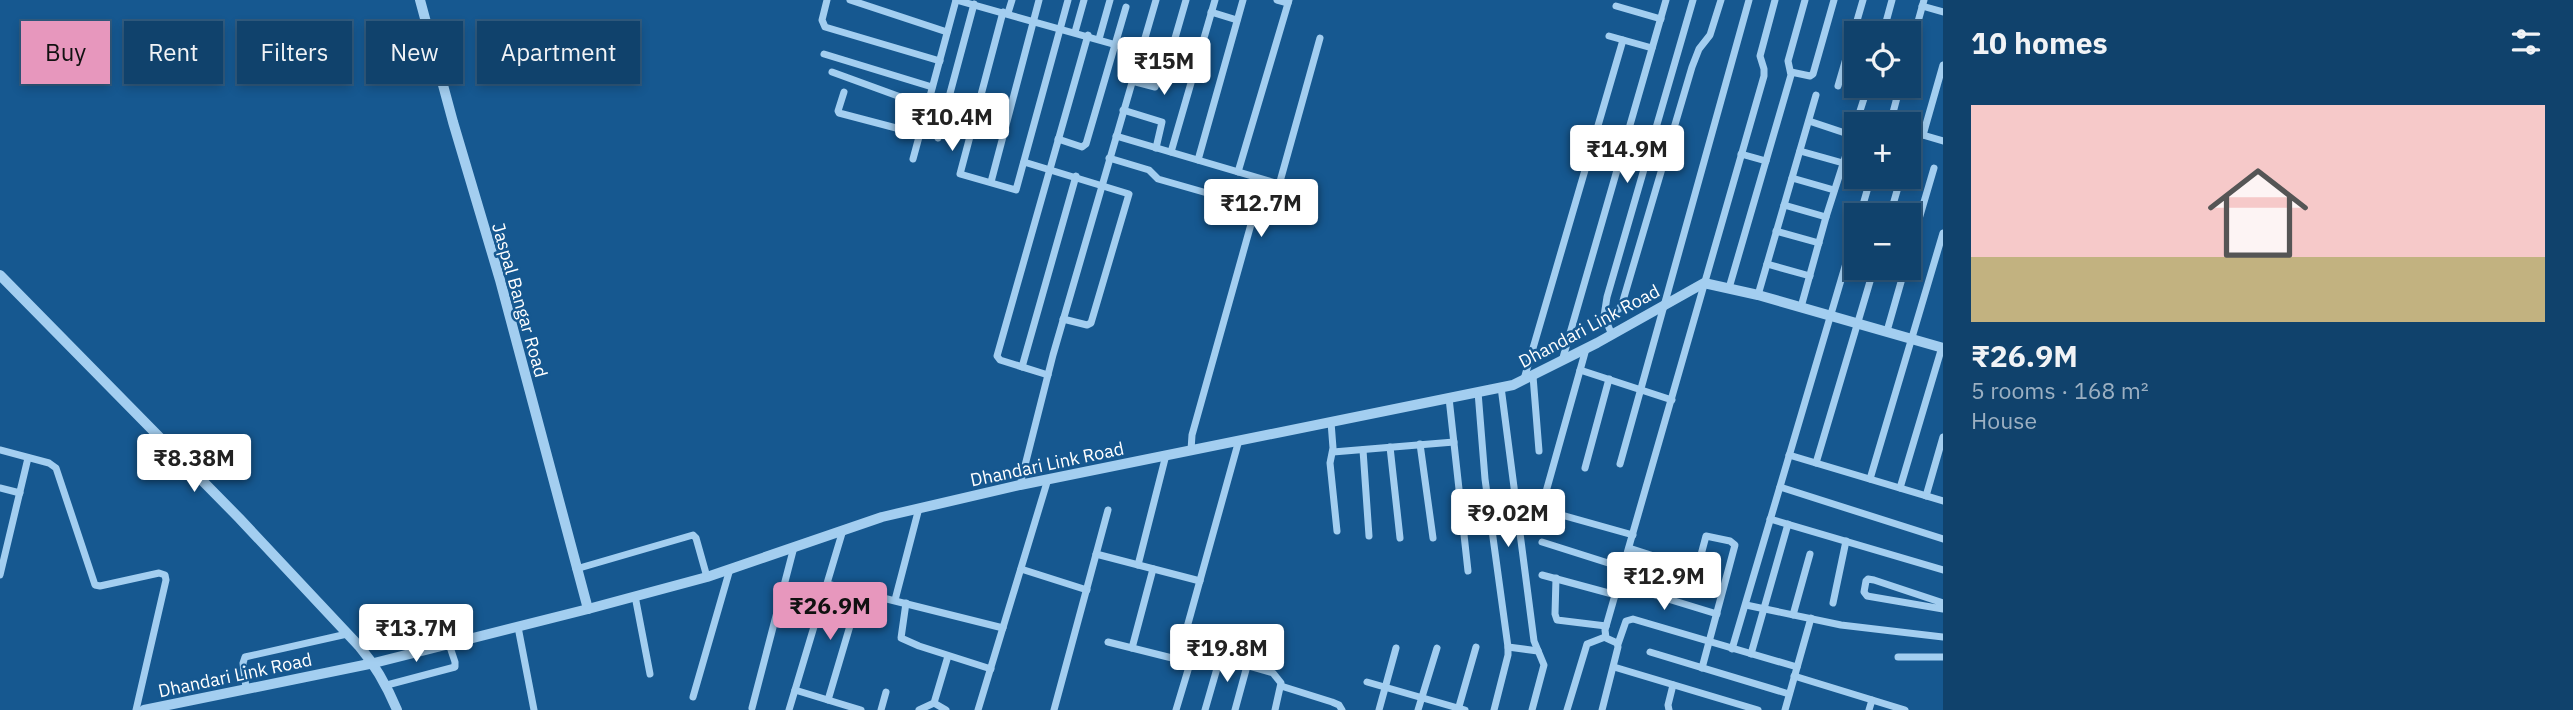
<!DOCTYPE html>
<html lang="en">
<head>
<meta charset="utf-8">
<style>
	body { margin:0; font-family:"IBM Plex Sans",sans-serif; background:#194972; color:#f1f3f6; height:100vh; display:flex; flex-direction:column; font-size:26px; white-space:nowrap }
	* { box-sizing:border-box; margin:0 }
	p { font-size:23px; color:#9cb0c2 }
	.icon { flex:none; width:38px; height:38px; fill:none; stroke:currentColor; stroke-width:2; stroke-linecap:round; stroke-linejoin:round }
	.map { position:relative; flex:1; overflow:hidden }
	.drawer { display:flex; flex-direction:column; background:#10426c; width:630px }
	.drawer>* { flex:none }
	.guide { position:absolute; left:21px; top:21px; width:665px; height:63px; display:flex; gap:14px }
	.fabs { position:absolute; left:1844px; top:21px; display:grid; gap:14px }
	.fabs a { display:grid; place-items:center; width:77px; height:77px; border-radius:0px; background:#10426c; box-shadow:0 4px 10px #0003,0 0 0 2px #305b7f; font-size:35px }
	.price { position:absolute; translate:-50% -60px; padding:0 16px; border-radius:7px; background:#fff; color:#222; font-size:23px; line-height:46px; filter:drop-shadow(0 2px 4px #0008) }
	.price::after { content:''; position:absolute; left:50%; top:42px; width:21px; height:16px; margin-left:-10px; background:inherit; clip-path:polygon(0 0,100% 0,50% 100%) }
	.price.current { background:#e797bd; color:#111 }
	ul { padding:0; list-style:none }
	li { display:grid; align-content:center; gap:14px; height:371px; padding:0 28px }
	li span { display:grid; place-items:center; height:217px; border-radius:0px; color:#555 }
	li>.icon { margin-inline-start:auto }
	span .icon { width:126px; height:126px; fill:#fffc; stroke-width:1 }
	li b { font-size:30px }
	h2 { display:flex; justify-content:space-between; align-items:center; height:84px; padding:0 28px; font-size:30px }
	.tag { padding:0 24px; border-radius:0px; background:#10426c; box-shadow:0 4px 10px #0003,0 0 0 2px #305b7f; font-size:24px; line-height:63px }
	.tag.current { background:#e797bd; color:#111 }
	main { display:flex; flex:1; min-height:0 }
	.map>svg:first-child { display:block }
</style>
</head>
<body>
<main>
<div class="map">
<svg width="1943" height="710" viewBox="0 0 1943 710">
	<rect width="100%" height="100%" fill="#165890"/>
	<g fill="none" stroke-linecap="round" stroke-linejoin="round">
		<!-- minor -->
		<g stroke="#a3cef0" stroke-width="7">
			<polyline points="827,0 822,20 825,27 940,61"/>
			<polyline points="850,0 947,32"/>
			<polyline points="956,0 1195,67"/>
			<polyline points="1277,0 1288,3"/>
			<polyline points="1616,6 1661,19"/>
			<polyline points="1922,6 1943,12"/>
			<polyline points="1003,12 960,174 1016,190 1068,0"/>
			<polyline points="1211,12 1237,20"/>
			<polyline points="1008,13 1012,0"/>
			<polyline points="1075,32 1084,0"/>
			<polyline points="1883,33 1892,0"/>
			<polyline points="1609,36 1652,48"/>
			<polyline points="1099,39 1110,0"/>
			<polyline points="824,54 932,87"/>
			<polyline points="1909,54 1924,0"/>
			<polyline points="1169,59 1186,0"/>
			<polyline points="832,72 928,107"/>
			<polyline points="1791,72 1810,76 1813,74 1834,0"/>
			<polyline points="1132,81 1155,87 1165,58"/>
			<polyline points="1838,86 1863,0"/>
			<polyline points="844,92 838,111 839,113 919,134"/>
			<polyline points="1123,110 1162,122 1156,148"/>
			<polyline points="1809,121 1851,135"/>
			<polyline points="1890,124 1900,86"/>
			<polyline points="1909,131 1943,141"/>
			<polyline points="1923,135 1943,65"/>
			<polyline points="1116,136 1279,184"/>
			<polyline points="938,138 974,4"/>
			<polyline points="1058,139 1082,147 1086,144 1126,7"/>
			<polyline points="1800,151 1843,163"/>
			<polyline points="1171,152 1215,0"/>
			<polyline points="1741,154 1766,161"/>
			<polyline points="1109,158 1149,170 1158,179 1256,207"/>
			<polyline points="913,159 956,0"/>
			<polyline points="1198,160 1243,0"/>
			<polyline points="1024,162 1129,194 1091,323 1087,325 1063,319"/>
			<polyline points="1238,172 1289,0"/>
			<polyline points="1792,178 1834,190"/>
			<polyline points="991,182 1039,0"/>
			<polyline points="1784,205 1826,217"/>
			<polyline points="1860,215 1871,177"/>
			<polyline points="1890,215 1901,177"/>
			<polyline points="1776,231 1819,243"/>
			<polyline points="1909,253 1934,168"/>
			<polyline points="1767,264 1810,276"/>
			<polyline points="1729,288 1791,75 1788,61 1805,0"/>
			<polyline points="1758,295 1816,95"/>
			<polyline points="1801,307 1826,217 1868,86"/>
			<polyline points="1604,316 1619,309 1622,304 1692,67 1699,49 1710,35 1721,0"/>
			<polyline points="1887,331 1905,268"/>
			<polyline points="1612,335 1604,316 1607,297 1693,0"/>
			<polyline points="1586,349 1542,506 1547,511 1633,535"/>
			<polyline points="1562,361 1666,0"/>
			<polyline points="1022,367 1076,176"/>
			<polyline points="1580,370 1672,400"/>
			<polyline points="1048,375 1000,360 997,356 1088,35"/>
			<polyline points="1533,376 1539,451"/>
			<polyline points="1524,379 1623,40"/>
			<polyline points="1501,387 1534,641 1544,665 1532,710"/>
			<polyline points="1478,392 1485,479 1508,647 1508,655 1494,710"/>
			<polyline points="1449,398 1468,571"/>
			<polyline points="1331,422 1333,448 1330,463 1337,531"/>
			<polyline points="1420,444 1433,538"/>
			<polyline points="1390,447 1400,538"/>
			<polyline points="0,450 49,463 56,468 95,585 100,586 159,573 165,575 166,580 136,710"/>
			<polyline points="1191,450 1192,435 1255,210 1258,205 1270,205 1274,203 1320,38"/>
			<polyline points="1363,450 1369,536"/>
			<polyline points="1333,452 1454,442"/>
			<polyline points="1789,455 1943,501"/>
			<polyline points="1816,463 1874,268"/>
			<polyline points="1620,464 1749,0"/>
			<polyline points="1585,468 1609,379"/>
			<polyline points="1870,479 1943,233"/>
			<polyline points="1020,485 1053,355 1156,0"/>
			<polyline points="1780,487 1943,539"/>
			<polyline points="0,488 20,493"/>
			<polyline points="1900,488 1942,347"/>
			<polyline points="1926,496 1943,437"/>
			<polyline points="1770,519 1943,570"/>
			<polyline points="1542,542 1624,568"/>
			<polyline points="1629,548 1691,568 1698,566 1706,536 1730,541 1735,545 1702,668"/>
			<polyline points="1096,554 1200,581"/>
			<polyline points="1138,565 1166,455"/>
			<polyline points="576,569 693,535 696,538 707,577"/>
			<polyline points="1021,569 1087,590"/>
			<polyline points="0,575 28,458"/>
			<polyline points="1542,575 1616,595"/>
			<polyline points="1556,578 1555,614 1557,620 1606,626"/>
			<polyline points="827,584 1003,628"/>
			<polyline points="1619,584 1717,614"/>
			<polyline points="635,596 650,674"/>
			<polyline points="895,600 919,508"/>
			<polyline points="906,603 901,638 919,646 991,669"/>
			<polyline points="1833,603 1846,541"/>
			<polyline points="1943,603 1874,580 1868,579 1866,581 1864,592 1867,596 1943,609"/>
			<polyline points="1746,605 1841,625 1943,637"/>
			<polyline points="1793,615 1810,554"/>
			<polyline points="518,627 534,710"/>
			<polyline points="1108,642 1172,658 1179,656 1239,440"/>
			<polyline points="1618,644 1626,621 1633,619 1797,667"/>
			<polyline points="1182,647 1273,673 1281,683 1275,710"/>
			<polyline points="1508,647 1538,651"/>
			<polyline points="1132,648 1153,569"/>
			<polyline points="1732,649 1857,226"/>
			<polyline points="1650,652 1789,694"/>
			<polyline points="1751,654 1788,524"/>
			<polyline points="1898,657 1943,657"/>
			<polyline points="1614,667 1758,710"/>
			<polyline points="1794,676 1905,710"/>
			<polyline points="1367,682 1465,710"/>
			<polyline points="387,685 455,667 455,662 449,644"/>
			<polyline points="1281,686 1332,702 1339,705 1342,710"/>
			<polyline points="246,688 243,663 245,657 347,634"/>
			<polyline points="795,690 861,710"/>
			<polyline points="693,697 730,569"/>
			<polyline points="828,700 860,592"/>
			<polyline points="934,703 946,710"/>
			<polyline points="752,708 794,547"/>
			<polyline points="789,710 843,530"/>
			<polyline points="881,710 886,692"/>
			<polyline points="919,710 934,703 948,656"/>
			<polyline points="978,710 1048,479"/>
			<polyline points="1054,710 1108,510"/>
			<polyline points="1176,710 1194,650"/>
			<polyline points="1205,710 1220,658"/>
			<polyline points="1235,710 1247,666"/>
			<polyline points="1379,710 1396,648"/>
			<polyline points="1418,710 1437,648"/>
			<polyline points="1458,710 1476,647"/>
			<polyline points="1567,710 1587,644 1605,637"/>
			<polyline points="1602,710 1618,647 1617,643 1606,638 1605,630 1764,76 1764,69 1760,56 1775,0"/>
			<polyline points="1669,710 1668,705 1673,685"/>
			<polyline points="1785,710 1811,618"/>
			<polyline points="1869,710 1872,700"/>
		</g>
		<!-- tertiary -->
		<g stroke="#a3cef0" stroke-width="10">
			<polyline points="420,0 453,122 500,280 588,609"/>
			<path d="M0,275L239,518L359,646C376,666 387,686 397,710"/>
			<polyline points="144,710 374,663 588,609 707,577 882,517 1020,485 1513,385 1597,343 1704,283 1758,295 1943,348"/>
		</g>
	</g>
	<g text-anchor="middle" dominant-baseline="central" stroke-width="5" stroke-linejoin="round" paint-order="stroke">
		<!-- street labels -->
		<g font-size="18" fill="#fff" stroke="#165890">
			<text transform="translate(520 300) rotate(74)">Jaspal Bangar Road</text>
			<text transform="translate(1589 326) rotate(-28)">Dhandari Link Road</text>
			<text transform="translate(1047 464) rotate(-12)">Dhandari Link Road</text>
			<text transform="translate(235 675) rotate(-12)">Dhandari Link Road</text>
		</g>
	</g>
</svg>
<div class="fabs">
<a><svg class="icon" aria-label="locate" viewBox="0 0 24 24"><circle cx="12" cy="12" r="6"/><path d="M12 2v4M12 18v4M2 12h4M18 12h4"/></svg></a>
<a>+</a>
<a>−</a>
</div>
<b class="price" style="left:1164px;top:97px">₹15M</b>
<b class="price" style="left:952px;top:153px">₹10.4M</b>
<b class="price" style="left:1627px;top:185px">₹14.9M</b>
<b class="price" style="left:1261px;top:239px">₹12.7M</b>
<b class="price" style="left:194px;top:494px">₹8.38M</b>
<b class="price" style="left:1508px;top:549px">₹9.02M</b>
<b class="price" style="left:1664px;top:612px">₹12.9M</b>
<b class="price current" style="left:830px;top:642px">₹26.9M</b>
<b class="price" style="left:416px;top:664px">₹13.7M</b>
<b class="price" style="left:1227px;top:684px">₹19.8M</b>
<div class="guide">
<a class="tag current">Buy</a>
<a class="tag">Rent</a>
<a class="tag">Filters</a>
<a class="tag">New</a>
<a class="tag">Apartment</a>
</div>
</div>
<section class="drawer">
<h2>10 homes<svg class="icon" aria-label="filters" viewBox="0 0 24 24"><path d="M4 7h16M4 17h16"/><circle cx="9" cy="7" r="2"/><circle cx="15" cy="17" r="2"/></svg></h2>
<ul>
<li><span style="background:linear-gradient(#f6c9c9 70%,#c2b280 0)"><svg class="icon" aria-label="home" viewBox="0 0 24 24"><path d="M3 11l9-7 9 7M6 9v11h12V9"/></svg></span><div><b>₹26.9M</b><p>5 rooms · 168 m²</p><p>House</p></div></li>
</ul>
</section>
</main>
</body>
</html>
